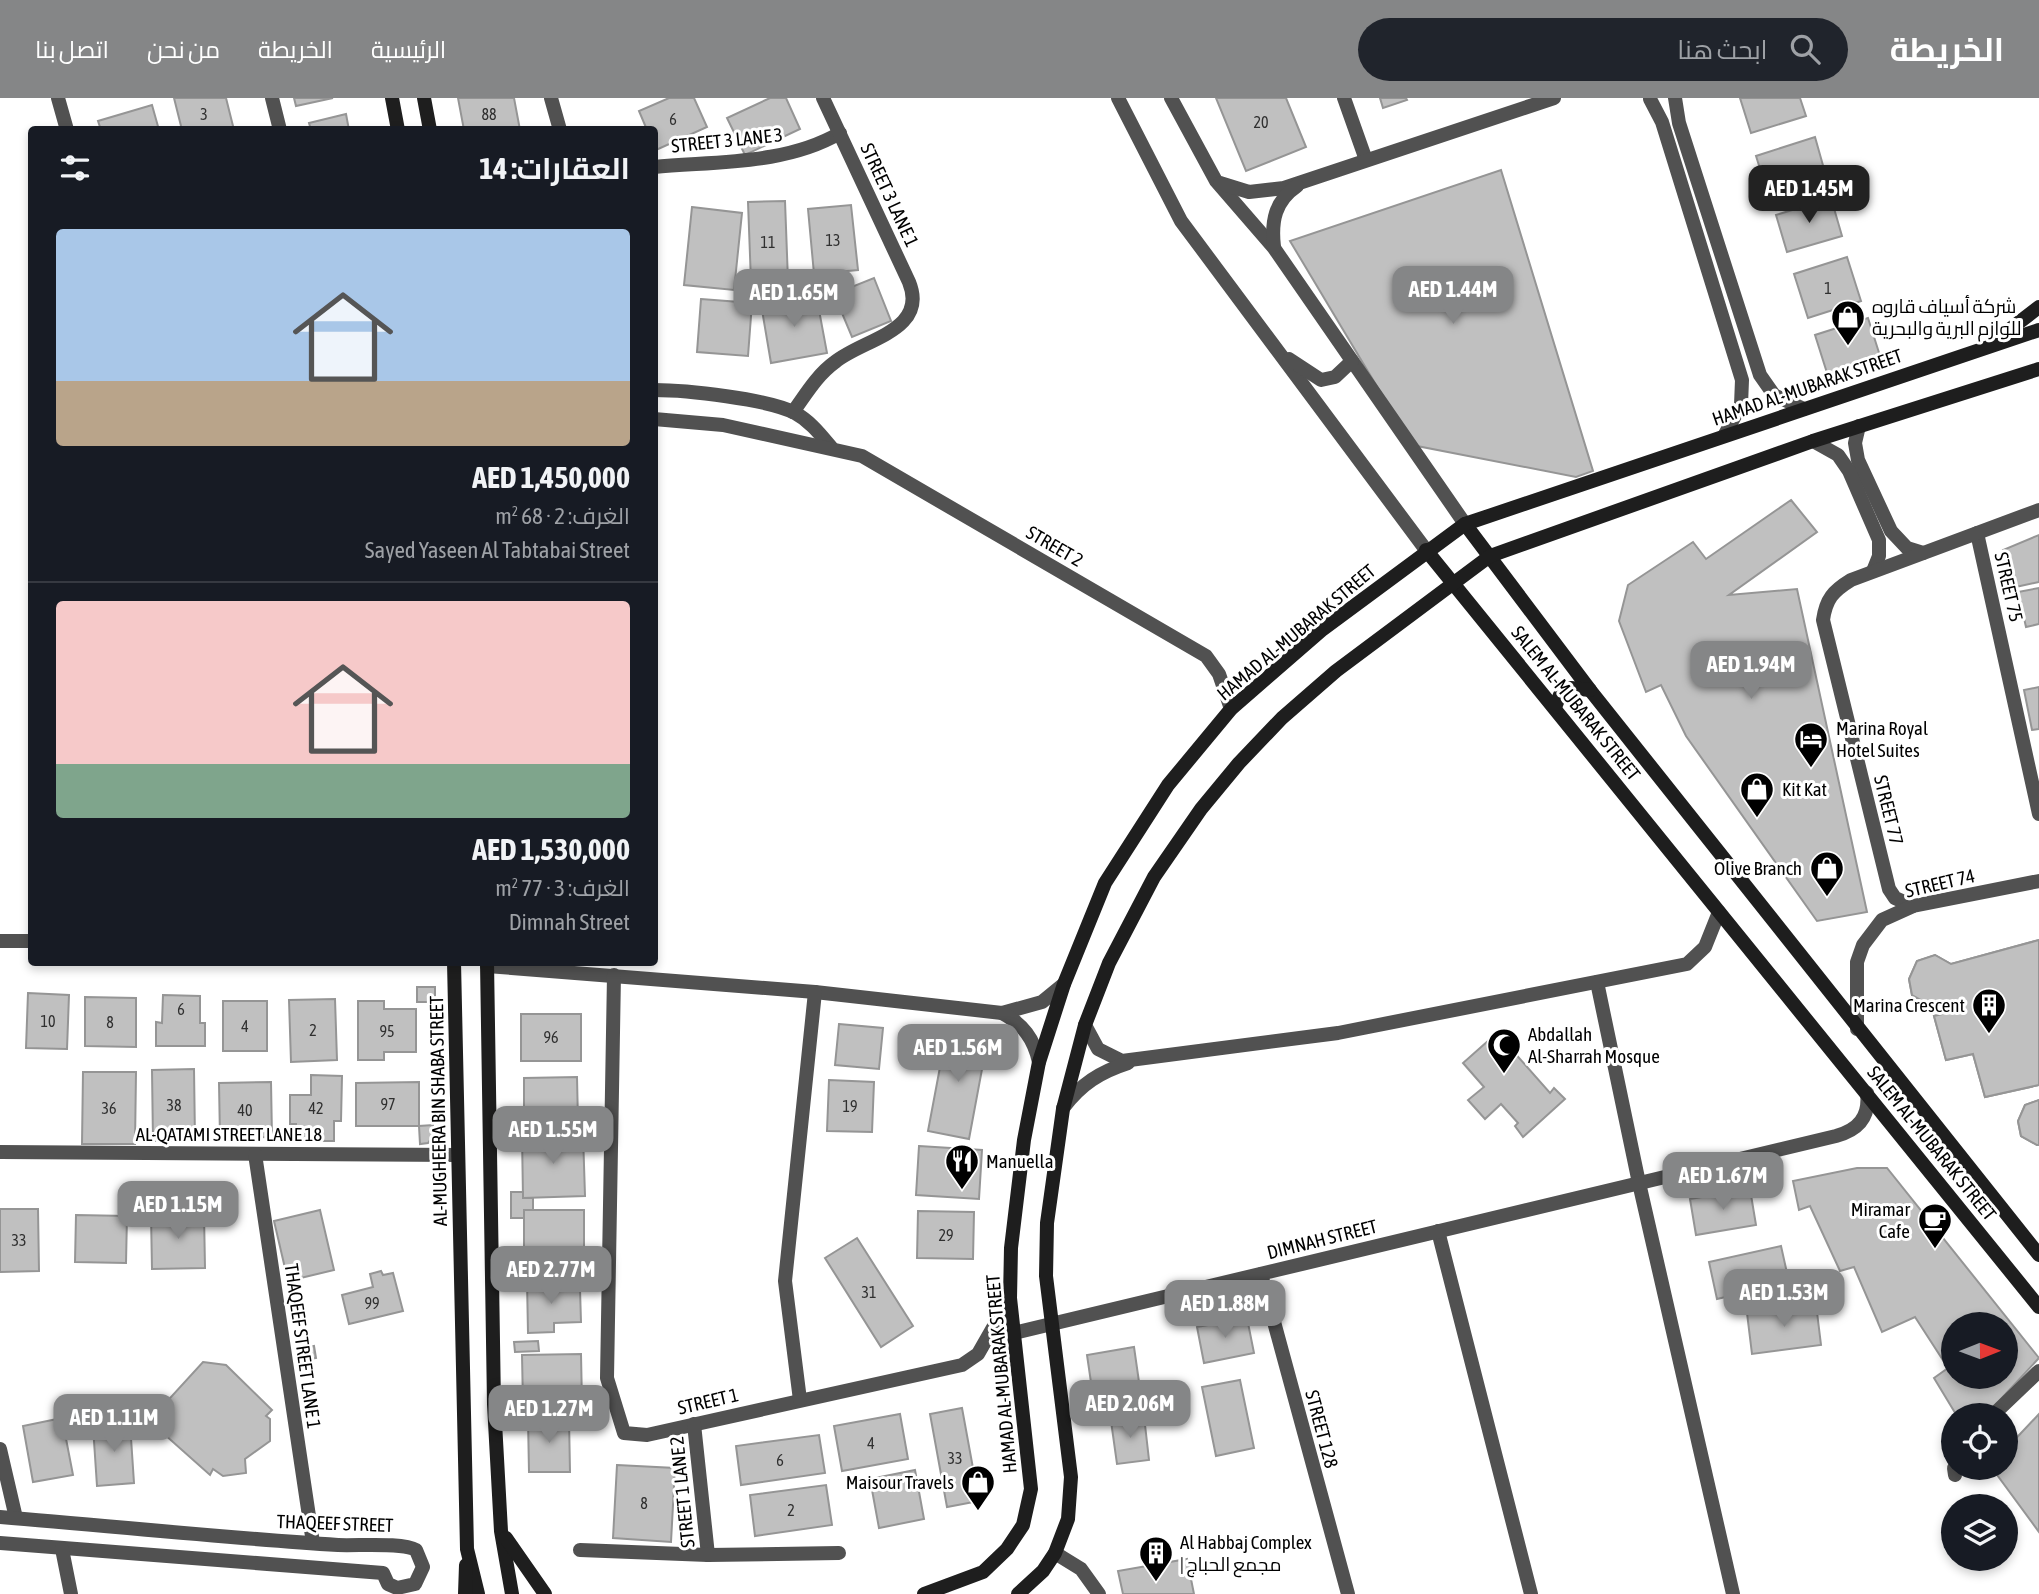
<!DOCTYPE html>
<html lang="ar">
<head>
<meta charset="utf-8">
<style>
	body { margin:0; font-family:"Asap Condensed",Cairo,sans-serif; background:#20242c; color:#f1f3f6; direction:rtl; height:100vh; display:flex; flex-direction:column; font-size:26px; white-space:nowrap }
	* { box-sizing:border-box; margin:0 }
	p { font-size:23px; color:#9ea1a6 }
	.icon { flex:none; width:38px; height:38px; fill:none; stroke:currentColor; stroke-width:2; stroke-linecap:round; stroke-linejoin:round }
	.map { position:relative; flex:1; overflow:hidden; direction:ltr }
	.drawer { position:absolute; left:28px; top:28px; width:630px; height:840px; display:flex; flex-direction:column; background:#171b24; border-radius:7px; box-shadow:0 4px 10px #0003; direction:rtl }
	.drawer>* { flex:none }
	.needle { width:46px; rotate:89deg }
	.controls { position:absolute; left:1941px; top:1214px; display:grid; gap:14px }
	.controls a { display:grid; place-items:center; width:77px; height:77px; border-radius:50%; background:#171b24; box-shadow:0 4px 10px #0003; font-size:35px }
	.price { position:absolute; translate:-50% -60px; padding:0 16px; border-radius:14px; background:#858687; color:#fff; font-size:23px; line-height:46px; filter:drop-shadow(0 2px 4px #0008) }
	.price::after { content:''; position:absolute; left:50%; top:42px; width:21px; height:16px; margin-left:-10px; background:inherit; clip-path:polygon(0 0,100% 0,50% 100%) }
	.price.selected { background:#222; color:#fff }
	ul { padding:0; list-style:none }
	li { display:grid; align-content:center; gap:14px; height:371px; padding:0 28px }
	li+li { border-top:2px solid #363941 }
	li span { display:grid; place-items:center; height:217px; border-radius:7px; color:#555 }
	li>.icon { margin-inline-start:auto }
	span .icon { width:126px; height:126px; fill:#fffc; stroke-width:1 }
	li b { font-size:30px }
	h2 { display:flex; justify-content:space-between; align-items:center; height:84px; padding:0 28px; font-size:30px }
	header { display:flex; align-items:center; gap:42px; box-sizing:border-box; height:98px; padding:0 35px; background:#858687; color:#fff }
	header strong { font-size:33px }
	nav { display:flex; gap:38px; margin-inline-start:auto; font-size:24px }
	.search { width:490px; height:63px; background:#20242c; display:flex; align-items:center; gap:18px; box-sizing:border-box; padding:0 24px; border-radius:38px; color:#9ea1a6; font-size:26px }
	.map>svg:first-child { display:block }
</style>
</head>
<body>
<header>
<strong>الخريطة</strong>
<div class="search"><svg class="icon" aria-label="search" viewBox="0 0 24 24"><circle cx="10" cy="10" r="6"/><path d="M15 15l6 6"/></svg>ابحث هنا</div>
<nav><a>الرئيسية</a><a>الخريطة</a><a>من نحن</a><a>اتصل بنا</a></nav>
</header>
<div class="map">
<svg width="2039" height="1496" viewBox="0 0 2039 1496">
	<rect width="100%" height="100%" fill="#fff"/>
	<!-- building -->
	<g fill="#c0c0c0" stroke="#959595" stroke-width="2" fill-rule="evenodd">
		<polygon points="174,0 226,0 234,32 182,32"/>
		<polygon points="294,0 333,0 296,8"/>
		<polygon points="458,0 514,0 520,32 464,32"/>
		<polygon points="669,0 694,0 707,29 656,52 654,32 647,32 639,13"/>
		<polygon points="770,0 786,0 800,31 745,57 727,20"/>
		<polygon points="1216,0 1286,0 1306,49 1246,73"/>
		<polygon points="1380,0 1406,0 1407,2 1383,10"/>
		<polygon points="1740,0 1800,0 1806,18 1751,35"/>
		<polygon points="152,7 159,32 101,32 98,23"/>
		<polygon points="346,16 349,32 311,32 309,25"/>
		<polygon points="1815,39 1826,78 1768,96 1756,58"/>
		<polygon points="1501,72 1593,373 1576,379 1412,347 1290,143"/>
		<polygon points="1831,100 1842,138 1787,154 1776,117"/>
		<polygon points="785,103 788,183 751,184 748,104"/>
		<polygon points="851,107 858,172 814,176 808,111"/>
		<polygon points="692,109 742,115 734,192 684,187"/>
		<polygon points="1847,159 1861,203 1808,220 1794,176"/>
		<polygon points="874,180 891,223 852,239 834,196"/>
		<polygon points="816,196 827,255 771,265 761,206"/>
		<polygon points="701,201 752,205 748,258 697,254"/>
		<polygon points="1868,220 1881,261 1828,278 1815,237"/>
		<polygon points="1791,402 1817,434 1729,497 1797,491 1867,814 1817,823 1686,638 1661,587 1646,594 1619,523 1628,487 1693,444 1706,461"/>
		<polygon points="2039,437 2039,484 2011,490 2003,452"/>
		<polygon points="2039,490 2039,526 2026,529 2018,494"/>
		<polygon points="2039,589 2039,631 2032,632 2024,592"/>
		<polygon points="2039,842 2039,987 1985,999 1973,956 1946,962 1934,918 1946,915 1942,903 1928,906 1912,897 1909,881 1917,863 1935,857 1951,866"/>
		<polygon points="2039,842 2039,987 1985,999 1973,956 1946,962 1934,918 1946,915 1942,903 1928,906 1912,897 1909,881 1917,863 1935,857 1951,866"/>
		<rect x="417" y="889" width="18" height="15"/>
		<polygon points="28,895 69,897 67,951 26,950"/>
		<polygon points="163,897 200,898 200,925 205,925 205,948 156,948 156,924 162,925"/>
		<polygon points="85,899 136,900 136,949 85,948"/>
		<polygon points="335,901 337,962 291,964 289,902"/>
		<rect x="223" y="903" width="44" height="50"/>
		<polygon points="358,903 384,903 384,911 416,911 416,954 384,954 384,962 358,962"/>
		<rect x="521" y="916" width="60" height="47"/>
		<polygon points="839,926 883,930 879,971 835,967"/>
		<polygon points="947,932 988,939 969,1041 928,1033"/>
		<polygon points="1497,935 1550,995 1554,990 1565,1001 1523,1039 1515,1028 1518,1025 1501,1006 1485,1021 1468,1002 1484,989 1463,965"/>
		<polygon points="194,971 195,1042 153,1043 152,972"/>
		<polygon points="83,974 136,974 135,1046 82,1046"/>
		<polygon points="311,977 342,978 341,1023 334,1023 334,1043 296,1043 296,1026 290,1026 290,997 311,997"/>
		<polygon points="577,979 578,1024 524,1025 524,980"/>
		<polygon points="829,982 874,984 872,1034 827,1033"/>
		<polygon points="271,984 272,1039 220,1040 219,985"/>
		<polygon points="419,984 419,1028 356,1028 356,985"/>
		<polygon points="2039,1002 2039,1047 2037,1047 2021,1038 2018,1023 2025,1007"/>
		<polygon points="2039,1002 2039,1047 2037,1047 2021,1038 2018,1023 2025,1007"/>
		<polygon points="433,1027 433,1038 428,1045 420,1046 419,1028"/>
		<polygon points="583,1036 585,1098 523,1100 522,1037"/>
		<polygon points="919,1048 982,1052 979,1101 916,1097"/>
		<path d="M1857,1070H1887L2039,1260L1985,1318H1957L1934,1280L1948,1270L1915,1219L1882,1234L1854,1169L1840,1173L1810,1108L1799,1112L1793,1083ZM1953,1227H2006V1279H1953Z"/>
		<polygon points="1750,1091 1756,1127 1696,1137 1690,1101"/>
		<polygon points="511,1094 523,1094 523,1100 533,1100 533,1112 524,1112 524,1120 511,1120"/>
		<polygon points="0,1111 38,1111 39,1173 0,1174"/>
		<polygon points="320,1112 334,1172 288,1183 274,1123"/>
		<rect x="524" y="1112" width="60" height="55"/>
		<polygon points="918,1113 974,1114 973,1161 917,1160"/>
		<polygon points="204,1116 205,1170 152,1171 151,1117"/>
		<polygon points="76,1117 127,1118 126,1165 75,1164"/>
		<polygon points="857,1140 913,1228 881,1249 825,1160"/>
		<polygon points="1781,1148 1789,1184 1717,1201 1709,1164"/>
		<polygon points="381,1173 383,1177 393,1175 403,1213 349,1226 342,1197 373,1189 370,1176"/>
		<polygon points="553,1182 553,1192 580,1191 581,1224 554,1225 554,1234 528,1235 527,1183"/>
		<polygon points="1816,1206 1821,1247 1752,1256 1747,1215"/>
		<polygon points="1247,1220 1254,1255 1204,1265 1197,1229"/>
		<polygon points="538,1243 539,1253 515,1254 514,1244"/>
		<polygon points="314,1248 316,1260 301,1263 299,1251"/>
		<polygon points="1134,1249 1140,1291 1093,1298 1087,1257"/>
		<polygon points="581,1256 582,1305 523,1306 522,1257"/>
		<polygon points="203,1264 226,1267 272,1312 266,1318 270,1321 270,1343 245,1361 246,1375 223,1378 213,1371 210,1377 164,1336 160,1311"/>
		<polygon points="1240,1282 1254,1350 1216,1358 1202,1289"/>
		<polygon points="962,1310 979,1403 947,1409 930,1316"/>
		<polygon points="900,1316 908,1361 842,1373 834,1328"/>
		<polygon points="2039,1316 2039,1434 1992,1370 2006,1370 2006,1351"/>
		<polygon points="1144,1318 1149,1362 1117,1366 1111,1323"/>
		<polygon points="62,1320 73,1377 33,1384 23,1328"/>
		<polygon points="528,1321 569,1321 570,1374 529,1374"/>
		<polygon points="130,1325 134,1385 97,1388 93,1328"/>
		<polygon points="819,1337 825,1375 741,1387 736,1348"/>
		<polygon points="617,1367 675,1370 671,1444 613,1440"/>
		<polygon points="915,1372 924,1421 879,1430 870,1381"/>
		<polygon points="826,1387 832,1427 755,1438 750,1397"/>
		<polygon points="1187,1461 1194,1496 1123,1496 1118,1473"/>
	</g>
	<g fill="none" stroke-linecap="round" stroke-linejoin="round">
		<!-- minor -->
		<g stroke="#515151" stroke-width="14">
			<polyline points="58,0 67,32"/>
			<polyline points="272,0 280,32"/>
			<polyline points="551,0 560,32"/>
			<polyline points="1344,0 1366,62"/>
			<path d="M654,69C717,63 785,67 840,35"/>
			<path d="M654,292C686,292 768,301 795,315C810,323 820,336 831,349"/>
			<path d="M793,314C806,296 817,277 835,264C863,241 929,233 909,184L823,0"/>
			<polyline points="654,321 723,327 862,358 1206,558 1219,576 1231,611"/>
			<polyline points="1859,328 1855,345 1858,362 1891,433 1907,450 1923,455"/>
			<polyline points="1813,343 1838,357 1849,373 1879,442 1879,458 1873,473"/>
			<polyline points="1977,435 2039,716"/>
			<path d="M1913,808L1895,800L1889,791L1823,522C1826,501 1833,493 1851,482L2039,412"/>
			<polyline points="0,843 32,843"/>
			<polyline points="487,868 815,894 1002,915 1042,904 1064,886"/>
			<polyline points="614,877 607,1280 624,1335 647,1337 962,1267 978,1256 1010,1200"/>
			<polyline points="1597,884 1639,1085 1733,1496"/>
			<path d="M1002,915C1023,926 1034,941 1039,964"/>
			<polyline points="1085,927 1098,951 1122,963 1338,935 1687,866 1705,849 1719,814"/>
			<path d="M1063,1010C1081,986 1100,974 1128,965"/>
			<polyline points="0,1054 458,1057"/>
			<polyline points="255,1056 313,1445"/>
			<polyline points="1438,1133 1531,1496"/>
			<polyline points="1261,1176 1348,1496"/>
			<path d="M1014,1235L1836,1038C1858,1032 1870,1019 1867,995"/>
			<polyline points="800,1302 785,1183 815,894"/>
			<polyline points="1992,1318 2039,1273"/>
			<polyline points="694,1326 708,1457"/>
			<polyline points="0,1351 16,1420"/>
			<polyline points="1954,1370 1955,1377"/>
			<path d="M0,1419C113,1428 225,1440 338,1447C357,1448 403,1444 416,1452L423,1469L415,1486L397,1490L388,1486L383,1475L0,1445"/>
			<polyline points="62,1451 71,1496"/>
			<polyline points="580,1452 708,1457 839,1455"/>
			<polyline points="1055,1455 1081,1471 1099,1496"/>
		</g>
		<!-- tertiary -->
		<g stroke="#515151" stroke-width="14">
			<polyline points="1118,0 1181,123 1426,452"/>
			<polyline points="1171,0 1216,83 1274,150 1465,426"/>
			<polyline points="1675,0 1679,25 1760,277 1774,297 1804,311"/>
			<polyline points="1650,1 1662,24 1742,282 1741,307 1724,338"/>
			<polyline points="1220,85 1249,94 1284,90 1554,0"/>
			<path d="M1274,149C1271,123 1275,103 1297,88"/>
			<polyline points="1289,261 1321,282 1335,279 1352,263"/>
			<polyline points="1857,931 1857,864 1863,847 1882,822 1913,808 2039,783"/>
		</g>
		<!-- secondary -->
		<g stroke="#1e1e1e" stroke-width="14">
			<polyline points="392,0 398,32"/>
			<polyline points="424,0 430,32"/>
			<polyline points="1996,242 2039,209"/>
			<polyline points="1465,426 1590,592 2039,1157"/>
			<polyline points="1426,452 2039,1209"/>
			<polyline points="1555,609 1560,597 1571,590 1590,592"/>
			<polyline points="454,864 467,1451 478,1496"/>
			<polyline points="487,864 494,1306 501,1433 512,1496"/>
			<polyline points="506,1440 545,1496"/>
			<polyline points="465,1496 466,1467"/>
			<polyline points="924,1496 983,1474 1007,1451 1023,1427 1031,1391 1010,1200 1011,1150 1024,1042 1039,964 1064,886 1105,785 1168,687 1231,611 1323,531 1465,426 2039,232"/>
			<polyline points="1018,1496 1043,1473 1055,1455 1068,1421 1071,1379 1046,1178 1047,1125 1063,1011 1085,927 1109,865 1154,779 1201,711 1239,665 1282,620 1336,573 1490,458 1813,343 2039,271"/>
		</g>
	</g>
	<!-- icons -->
	<defs>
		<g id="shop-pin" transform="scale(1.75)"><path d="M0 17L-7.5 6A9.5 9.5 0 1 1 7.5 6Z" fill="#000" stroke="#fff"/><path d="M-5-2.5h2.3a2.7 3.5 0 0 1 5.4 0H5L5.5 6h-11ZM-1.5-2.5h3a1.5 2.3 0 0 0-3 0Z" fill="#fff"/></g>
		<g id="hotel-pin" transform="scale(1.75)"><path d="M0 17L-7.5 6A9.5 9.5 0 1 1 7.5 6Z" fill="#000" stroke="#fff"/><path d="M-6-4.5h1.5V1H6V5H4.5V3h-9V5H-6ZM-4 0a1.8 1.8 0 1 1 3.6 0ZM.5 0V-2.5h3Q6-2.5 6 0Z" fill="#fff"/></g>
		<g id="building-pin" transform="scale(1.75)"><path d="M0 17L-7.5 6A9.5 9.5 0 1 1 7.5 6Z" fill="#000" stroke="#fff"/><path d="M-4-6H4V6H1V3H-1V6H-4ZM-2.5-4.3h1.7v1.8h-1.7ZM.8-4.3h1.7v1.8H.8ZM-2.5-1h1.7V.8h-1.7ZM.8-1h1.7V.8H.8Z" fill="#fff"/></g>
		<g id="mosque-pin" transform="scale(1.75)"><path d="M0 17L-7.5 6A9.5 9.5 0 1 1 7.5 6Z" fill="#000" stroke="#fff"/><path d="M3.5-4.9A6 6 0 1 0 3.5 4.9A5 5 0 1 1 3.5-4.9Z" fill="#fff"/></g>
		<g id="restaurant-pin" transform="scale(1.75)"><path d="M0 17L-7.5 6A9.5 9.5 0 1 1 7.5 6Z" fill="#000" stroke="#fff"/><path d="M-5-6h1v4h1v-4h1v4h1v-4h1v5L-1.5 .5V6h-2V.5L-5-1ZM5-6V6H3V1.5H1.5Q1.5-4 5-6Z" fill="#fff"/></g>
		<g id="cafe-pin" transform="scale(1.75)"><path d="M0 17L-7.5 6A9.5 9.5 0 1 1 7.5 6Z" fill="#000" stroke="#fff"/><path d="M-5.5-4.5H6V0H3Q3 3.5 0 3.5H-2.5Q-5.5 3.5-5.5 0ZM3-3.2v2h1.7v-2ZM-6 4.5H4V6H-6Z" fill="#fff"/></g>
	</defs>
	<g fill-rule="evenodd">
		<use href="#shop-pin" x="1848" y="219"/>
		<use href="#hotel-pin" x="1811" y="641"/>
		<use href="#shop-pin" x="1757" y="691"/>
		<use href="#shop-pin" x="1827" y="770"/>
		<use href="#building-pin" x="1989" y="907"/>
		<use href="#mosque-pin" x="1504" y="947"/>
		<use href="#restaurant-pin" x="962" y="1063"/>
		<use href="#cafe-pin" x="1935" y="1122"/>
		<use href="#shop-pin" x="978" y="1384"/>
		<use href="#building-pin" x="1156" y="1455"/>
	</g>
	<g text-anchor="middle" dominant-baseline="central" stroke-width="6" stroke-linejoin="round" paint-order="stroke">
		<!-- number labels -->
		<g font-size="16" fill="#303030">
			<text x="204" y="16">3</text>
			<text x="489" y="16">88</text>
			<text x="673" y="21">6</text>
			<text x="1261" y="24">20</text>
			<text x="833" y="142">13</text>
			<text x="768" y="144">11</text>
			<text x="1828" y="190">1</text>
			<text x="181" y="911">6</text>
			<text x="48" y="923">10</text>
			<text x="110" y="924">8</text>
			<text x="245" y="928">4</text>
			<text x="313" y="932">2</text>
			<text x="387" y="933">95</text>
			<text x="551" y="939">96</text>
			<text x="388" y="1006">97</text>
			<text x="174" y="1007">38</text>
			<text x="850" y="1008">19</text>
			<text x="109" y="1010">36</text>
			<text x="316" y="1010">42</text>
			<text x="245" y="1012">40</text>
			<text x="946" y="1137">29</text>
			<text x="19" y="1142">33</text>
			<text x="869" y="1194">31</text>
			<text x="372" y="1205">99</text>
			<text x="871" y="1345">4</text>
			<text x="955" y="1360">33</text>
			<text x="780" y="1362">6</text>
			<text x="644" y="1405">8</text>
			<text x="791" y="1412">2</text>
		</g>
		<!-- street labels -->
		<g font-size="19" fill="#000" stroke="#fff">
			<text transform="translate(727 42) rotate(-6)">STREET 3 LANE 3</text>
			<text transform="translate(890 97) rotate(65)">STREET 3 LANE 1</text>
			<text transform="translate(1807 289) rotate(-19)">HAMAD AL-MUBARAK STREET</text>
			<text transform="translate(1055 448) rotate(30)">STREET 2</text>
			<text transform="translate(2009 489) rotate(77)">STREET 75</text>
			<text transform="translate(1296 534) rotate(-40)">HAMAD AL-MUBARAK STREET</text>
			<text transform="translate(1576 605) rotate(51)">SALEM AL-MUBARAK STREET</text>
			<text transform="translate(1889 712) rotate(76)">STREET 77</text>
			<text transform="translate(1940 785) rotate(-13)">STREET 74</text>
			<text transform="translate(438 1013) rotate(-91)">AL-MUGHEERA BIN SHABA STREET</text>
			<text x="229" y="1036">AL-QATAMI STREET LANE 18</text>
			<text transform="translate(1932 1045) rotate(51)">SALEM AL-MUBARAK STREET</text>
			<text transform="translate(1322 1141) rotate(-14)">DIMNAH STREET</text>
			<text transform="translate(303 1248) rotate(82)">THAQEEF STREET LANE 1</text>
			<text transform="translate(1001 1276) rotate(-95)">HAMAD AL-MUBARAK STREET</text>
			<text transform="translate(708 1303) rotate(-13)">STREET 1</text>
			<text transform="translate(1322 1331) rotate(75)">STREET 128</text>
			<text transform="translate(682 1394) rotate(-96)">STREET 1 LANE 2</text>
			<text transform="translate(335 1425) rotate(2)">THAQEEF STREET</text>
		</g>
		<!-- poi labels -->
		<g font-size="19" fill="#000" stroke="#fff" text-anchor="start">
			<text x="1872" y="208">شركة أسياف قاروه<tspan x="1872" dy="22">للوازم البرية والبحرية</tspan></text>
			<text x="1836" y="630">Marina Royal<tspan x="1836" dy="22">Hotel Suites</tspan></text>
			<text x="1782" y="691">Kit Kat</text>
			<text x="1802" y="770" text-anchor="end">Olive Branch</text>
			<text x="1965" y="907" text-anchor="end">Marina Crescent</text>
			<text x="1528" y="936">Abdallah<tspan x="1528" dy="22">Al-Sharrah Mosque</tspan></text>
			<text x="986" y="1063">Manuella</text>
			<text x="1910" y="1111" text-anchor="end">Miramar<tspan x="1910" dy="22">Cafe</tspan></text>
			<text x="954" y="1384" text-anchor="end">Maisour Travels</text>
			<text x="1180" y="1444">Al Habbaj Complex<tspan x="1180" dy="22">| مجمع الحباج</tspan></text>
		</g>
	</g>
</svg>
<div class="controls">
<a><svg class="needle" viewBox="-14 -14 28 28"><path d="M0-13l5 13h-10z" fill="#e53935"/><path d="M0 13l5-13h-10z" fill="#9ea1a6"/></svg></a>
<a><svg class="icon" aria-label="locate" viewBox="0 0 24 24"><circle cx="12" cy="12" r="6"/><path d="M12 2v4M12 18v4M2 12h4M18 12h4"/></svg></a>
<a><svg class="icon" aria-label="layers" viewBox="0 0 24 24"><path d="M12 4l9 5-9 5-9-5zM3 14l9 5 9-5"/></svg></a>
</div>
<b class="price selected" style="left:1809px;top:127px">AED 1.45M</b>
<b class="price" style="left:1453px;top:228px">AED 1.44M</b>
<b class="price" style="left:794px;top:231px">AED 1.65M</b>
<b class="price" style="left:1751px;top:603px">AED 1.94M</b>
<b class="price" style="left:958px;top:986px">AED 1.56M</b>
<b class="price" style="left:553px;top:1068px">AED 1.55M</b>
<b class="price" style="left:1723px;top:1114px">AED 1.67M</b>
<b class="price" style="left:178px;top:1143px">AED 1.15M</b>
<b class="price" style="left:551px;top:1208px">AED 2.77M</b>
<b class="price" style="left:1784px;top:1231px">AED 1.53M</b>
<b class="price" style="left:1225px;top:1242px">AED 1.88M</b>
<b class="price" style="left:1130px;top:1342px">AED 2.06M</b>
<b class="price" style="left:549px;top:1347px">AED 1.27M</b>
<b class="price" style="left:114px;top:1356px">AED 1.11M</b>
<section class="drawer">
<h2>العقارات: 14<svg class="icon" aria-label="filters" viewBox="0 0 24 24"><path d="M4 7h16M4 17h16"/><circle cx="9" cy="7" r="2"/><circle cx="15" cy="17" r="2"/></svg></h2>
<ul>
<li><span style="background:linear-gradient(#a9c7e8 70%,#b9a48a 0)"><svg class="icon" aria-label="home" viewBox="0 0 24 24"><path d="M3 11l9-7 9 7M6 9v11h12V9"/></svg></span><div><b>AED 1,450,000</b><p>الغرف: 2 · 68 m²</p><p>Sayed Yaseen Al Tabtabai Street</p></div></li>
<li><span style="background:linear-gradient(#f6c9c9 75%,#7fa58c 0)"><svg class="icon" aria-label="home" viewBox="0 0 24 24"><path d="M3 11l9-7 9 7M6 9v11h12V9"/></svg></span><div><b>AED 1,530,000</b><p>الغرف: 3 · 77 m²</p><p>Dimnah Street</p></div></li>
</ul>
</section>
</div>
</body>
</html>
